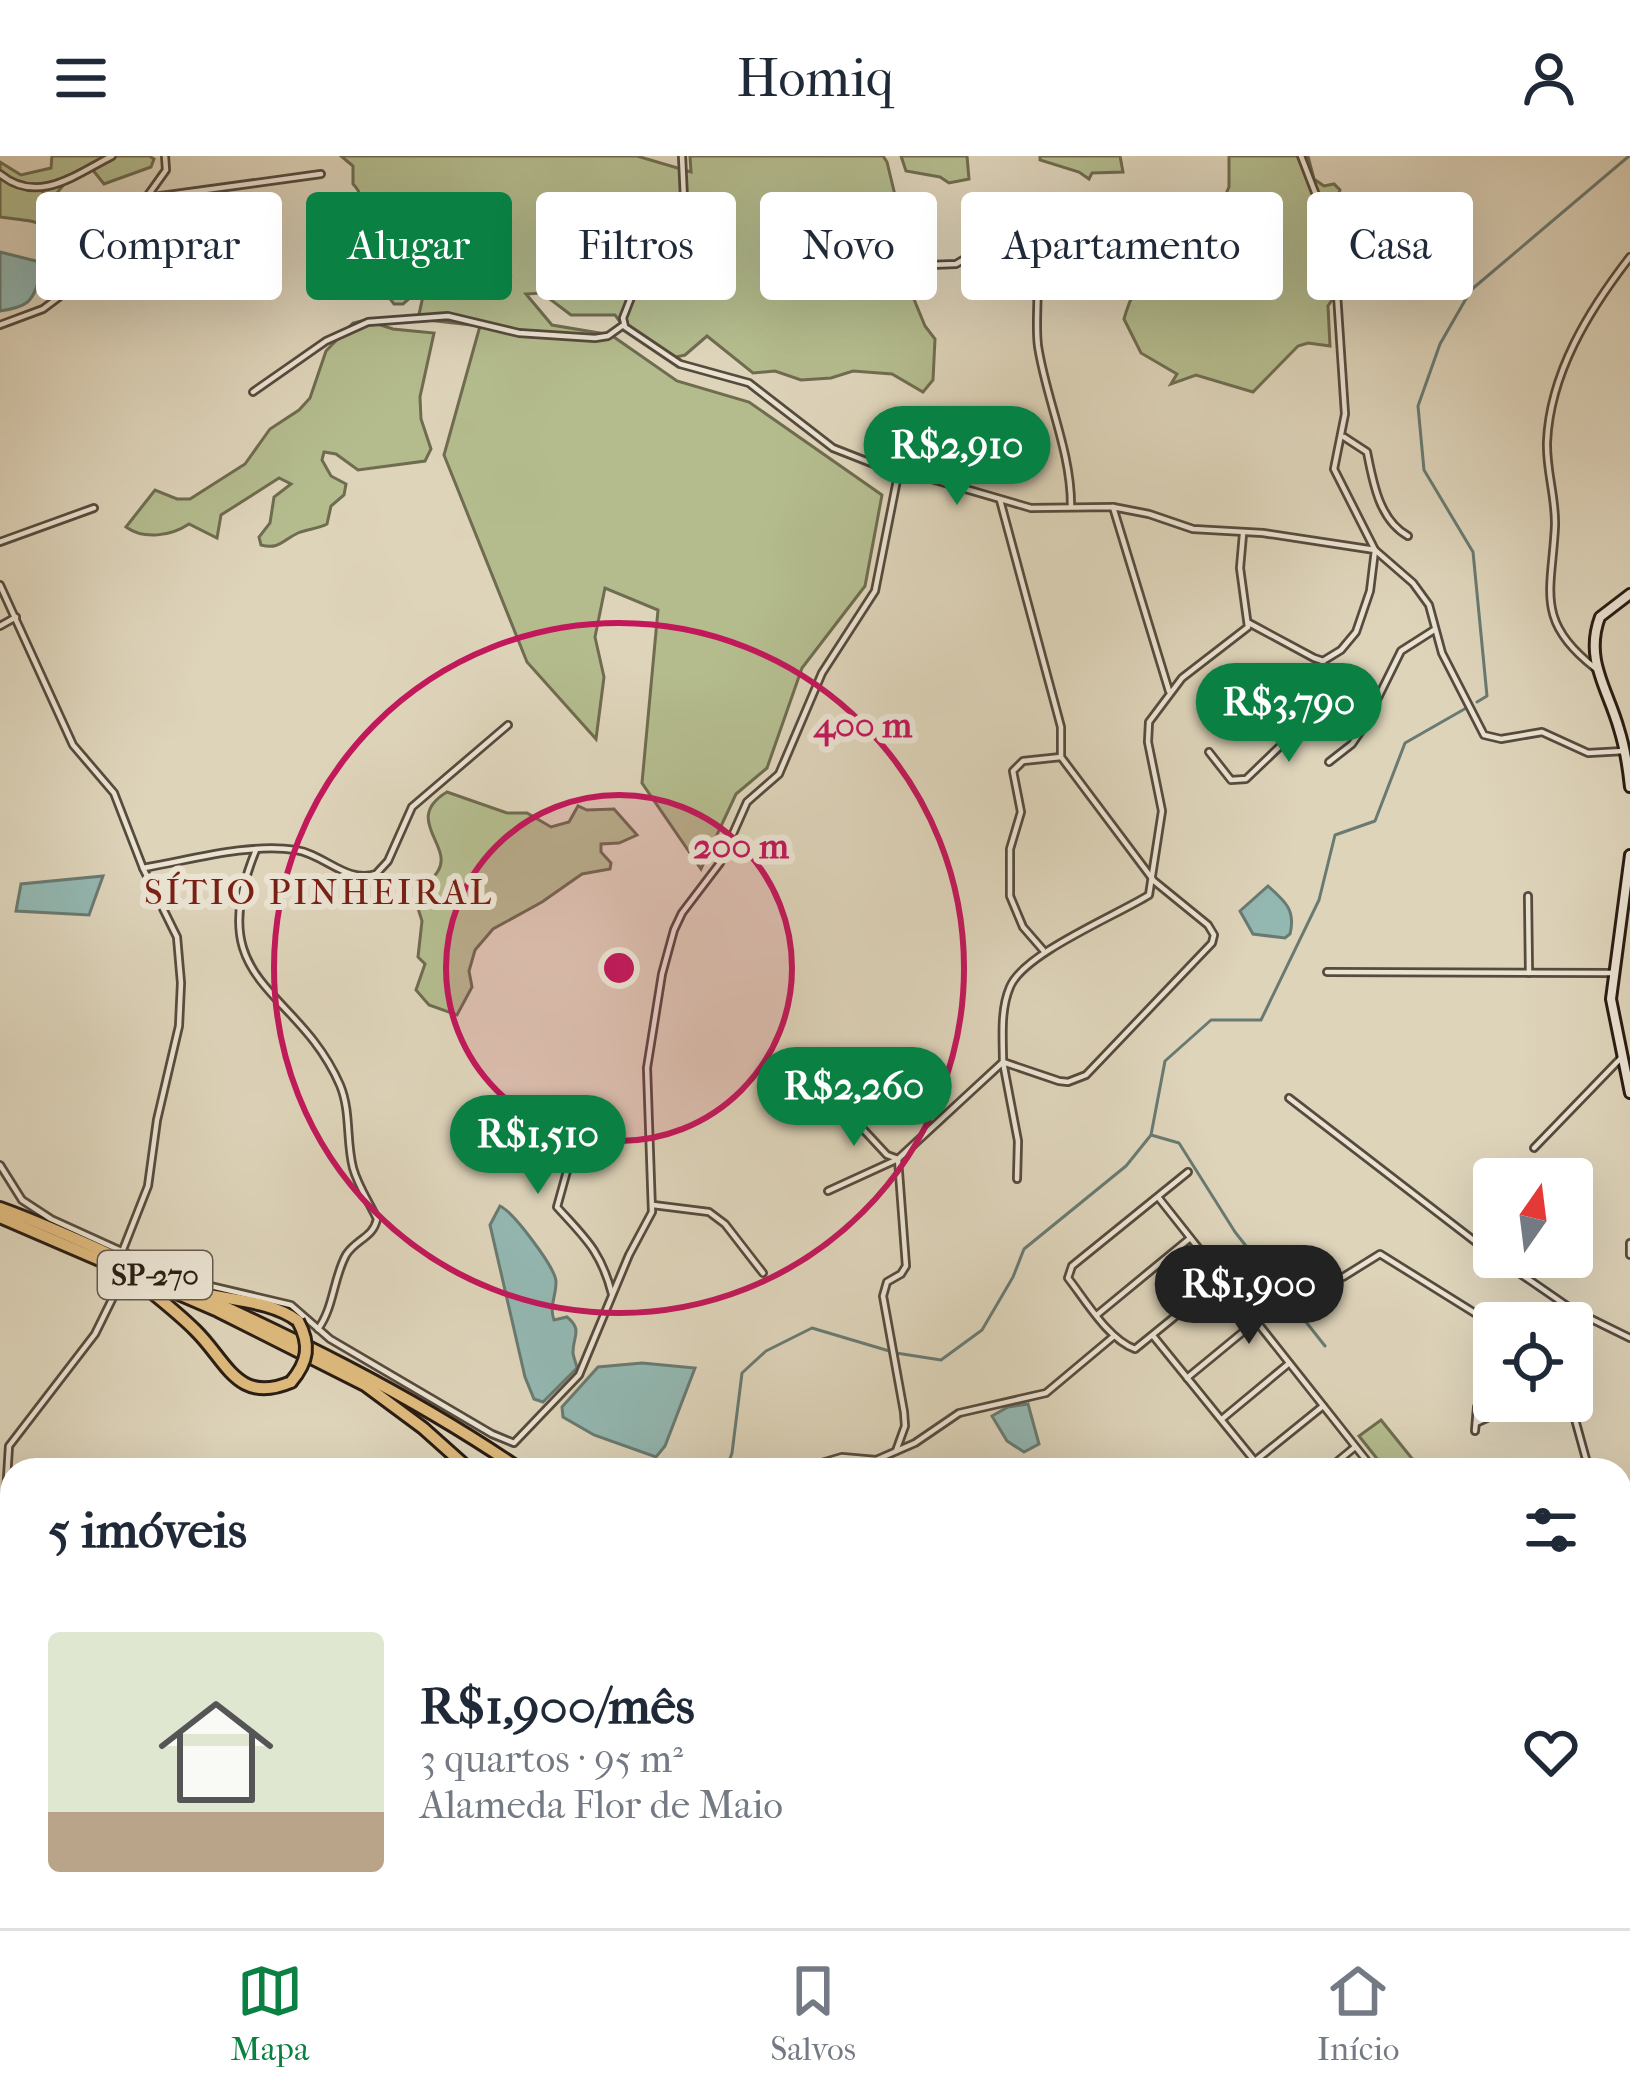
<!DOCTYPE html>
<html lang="pt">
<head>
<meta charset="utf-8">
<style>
	body { margin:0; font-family:"IM FELL French Canon",serif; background:#f2f2f3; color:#1f2937; height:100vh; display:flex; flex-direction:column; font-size:45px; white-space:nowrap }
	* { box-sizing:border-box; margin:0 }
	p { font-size:39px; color:#747a83 }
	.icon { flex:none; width:66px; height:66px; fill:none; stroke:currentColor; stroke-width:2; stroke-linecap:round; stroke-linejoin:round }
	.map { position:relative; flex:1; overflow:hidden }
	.side { position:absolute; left:0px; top:1302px; width:1632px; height:471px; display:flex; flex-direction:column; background:#fff; border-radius:36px 36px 0 0; box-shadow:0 12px 48px #0002 }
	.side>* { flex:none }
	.guide { position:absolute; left:36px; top:36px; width:1560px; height:108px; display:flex; gap:24px }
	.needle { width:78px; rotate:14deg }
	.controls { position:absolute; left:1473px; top:1002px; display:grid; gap:24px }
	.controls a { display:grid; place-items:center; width:120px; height:120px; border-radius:12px; background:#fff; box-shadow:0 12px 48px #0002; font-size:60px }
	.price { position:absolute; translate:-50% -102px; padding:0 27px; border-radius:42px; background:#0b8043; color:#fff; font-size:39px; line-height:78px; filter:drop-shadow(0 3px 6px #0008) }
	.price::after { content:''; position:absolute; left:50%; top:72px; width:36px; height:27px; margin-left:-18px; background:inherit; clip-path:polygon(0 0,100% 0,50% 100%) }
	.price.on { background:#222; color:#fff }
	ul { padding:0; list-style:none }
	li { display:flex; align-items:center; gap:36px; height:300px; padding:0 48px }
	li span { display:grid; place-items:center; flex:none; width:336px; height:240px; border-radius:12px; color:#555 }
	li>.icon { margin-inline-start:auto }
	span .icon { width:144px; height:144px; fill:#fffc; stroke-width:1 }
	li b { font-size:51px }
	h2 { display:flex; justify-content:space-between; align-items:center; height:144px; padding:0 48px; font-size:51px }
	.tag { padding:0 42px; border-radius:12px; background:#fff; box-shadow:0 12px 48px #0002; font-size:42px; line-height:108px }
	.tag.on { background:#0b8043; color:#fff }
	header { display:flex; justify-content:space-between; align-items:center; height:156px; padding:0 48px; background:#fff; font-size:54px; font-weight:600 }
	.tabs { display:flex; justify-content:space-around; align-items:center; height:168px; border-top:3px solid #e0e1e3; background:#fff; font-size:33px; color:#747a83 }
	.tabs a { display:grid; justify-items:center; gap:6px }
	.tabs .on { color:#0b8043 }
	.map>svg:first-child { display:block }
</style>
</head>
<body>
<header><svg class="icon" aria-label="menu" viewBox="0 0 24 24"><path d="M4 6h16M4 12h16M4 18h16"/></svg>Homiq<svg class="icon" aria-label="person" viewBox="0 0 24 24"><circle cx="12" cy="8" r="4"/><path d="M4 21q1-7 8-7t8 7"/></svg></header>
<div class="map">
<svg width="1630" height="1772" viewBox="0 0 1630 1772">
	<rect width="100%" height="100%" fill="#ded4ba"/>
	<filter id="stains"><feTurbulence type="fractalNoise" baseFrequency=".00167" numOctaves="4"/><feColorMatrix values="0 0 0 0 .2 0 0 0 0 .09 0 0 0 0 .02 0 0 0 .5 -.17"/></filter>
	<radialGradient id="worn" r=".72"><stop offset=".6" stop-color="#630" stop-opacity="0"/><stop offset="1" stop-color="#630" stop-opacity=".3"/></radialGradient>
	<!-- green -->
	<g fill="#b4bc8e" stroke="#6f6c50" stroke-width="3">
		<path d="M52,0H149L154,3L151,11L104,28L92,13C74,10 67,26 56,38L43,37L44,51L81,84L68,100C41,62 46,67 0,61V6L21,19L51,12Z"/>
		<path d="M341,0H637L691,16L690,0H883L887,6L906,85L902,114L925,170L935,183L933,224L923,236L892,218L853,215L831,222L801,224L775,215L753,217L707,180L685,199L672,202L625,173L615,159H571L542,137L526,138L552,169L611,179L677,225L749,246L882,339L865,430L802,512L767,612L736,638L701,713L642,627L658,454L605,432L595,481L604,521L596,583L527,506L444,299L480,170L418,163L431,104L498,108L511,121L504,102C480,91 452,87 426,91L410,142L403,148H394L378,127L388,93L385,79L365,82L353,62C357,47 366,41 353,28V10Z"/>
		<polygon points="901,0 967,0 969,23 949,27 940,21 906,15"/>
		<polygon points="1040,0 1120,0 1123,16 1092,17 1089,23 1079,16 1040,4"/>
		<path d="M1229,0H1308L1314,23L1324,30L1334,28L1340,34L1331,61L1334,73L1353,63L1357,55C1371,62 1388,81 1390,96L1385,104L1344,118L1342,129L1328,150L1330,190L1308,187L1298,190L1253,236L1196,219L1171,228L1177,218L1141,197L1124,163C1132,131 1152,109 1154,76L1177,65H1208L1216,60L1229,31Z"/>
		<path d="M365,164L393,173L434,177L420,241L421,263L431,293L425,305L358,314L336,298L324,296L322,304L331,320L346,328L344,339L331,350L327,368C318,373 307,373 298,377C283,384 279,394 261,389L259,381L270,367L274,341L291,328L279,322L221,359L217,382L189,368C171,380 144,384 126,371L155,334L177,343H190L245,308L270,273L299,254L310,242L326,195L353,167Z"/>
		<path d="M447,636L507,657H527L551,671L569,666L578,650L587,654L614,653L637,679L619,687L601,688V696L611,707L610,713L582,718L542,746L493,773L475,794L469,815L472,831L457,859L429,849L416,834L425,808L418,801L422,765L416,746C420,730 431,727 438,715C454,690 402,663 447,636Z"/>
		<polygon points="1381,1264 1414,1305 1402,1314 1386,1314 1359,1280"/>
		<polygon points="1630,1540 1630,1772 1044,1772 1033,1761 1620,1761 1620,1545"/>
		<polygon points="0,1589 12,1593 12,1683 0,1692"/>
	</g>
	<!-- water -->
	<g fill="#93b8b2" stroke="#697a72" stroke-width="3">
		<path d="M0,96L48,108C29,138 41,149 0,155Z"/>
		<polygon points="103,720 89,759 16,755 21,728"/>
		<path d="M1268,730C1285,745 1296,754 1290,778L1285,782L1253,778L1240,755Z"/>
		<path d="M500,1050C513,1056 556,1112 556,1126C556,1141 549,1150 554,1164L567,1161C583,1174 573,1180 573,1196C573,1201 576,1206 577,1212L543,1246L534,1243L525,1221L490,1069Z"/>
		<polygon points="642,1207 695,1212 665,1290 656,1301 594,1279 563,1261 562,1251 598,1211"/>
		<polygon points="1028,1248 1039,1288 1024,1296 1007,1285 992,1260 1008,1251"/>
	</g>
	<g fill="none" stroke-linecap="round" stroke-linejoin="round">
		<!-- stream -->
		<g stroke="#697a72" stroke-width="3">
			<polyline points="1477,546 1487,540 1473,396 1424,314 1418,250 1440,188 1471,134 1629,0"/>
			<polyline points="1151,979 1179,987 1235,1076 1325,1190"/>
			<polyline points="726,1314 732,1297 742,1217 766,1195 812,1172 896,1197 941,1204 982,1174 1013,1121 1024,1093 1126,1010 1151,979 1165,905 1211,864 1261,864 1319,744 1335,679 1375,665 1405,587 1468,551"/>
			<polyline points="1018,1761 1031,1772"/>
			<polyline points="550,1772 565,1761"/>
		</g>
		<!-- street casing -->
		<g stroke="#574b3d" stroke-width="10">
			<g id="street">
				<polyline points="682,0 684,43 648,98 623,162 625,171 680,208 749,227 833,292 884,312 897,324 904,320 928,322 1031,352 1113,351 1149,358 1193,373 1263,377 1375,394 1413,427 1429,449 1442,497 1484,579 1501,583 1542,576 1588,597 1624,595"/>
				<path d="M0,18C38,49 75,19 112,0"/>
				<polyline points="146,42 321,18"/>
				<path d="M929,109L956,108L973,98C1000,107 1012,86 1031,96C1043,127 1034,158 1038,190C1046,243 1071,295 1071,349"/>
				<polyline points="0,169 43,153 59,141 146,42 166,14 165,0"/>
				<polyline points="253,236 326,185 368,166 448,160 519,177 595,182 608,180 622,170"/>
				<path d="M1344,281L1367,296C1373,326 1379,364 1408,380"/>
				<polyline points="1000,344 1061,571 1061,601 1154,725 1208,769 1214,779 1212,787 1086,919 1068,926 1059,925 1003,906 1018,985 1017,1023"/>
				<polyline points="1113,351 1169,535"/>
				<polyline points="0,386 94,352"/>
				<polyline points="0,429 73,589 114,637 143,712 177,781 181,827 179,870 157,964 148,1030 122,1096"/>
				<polyline points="1249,467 1314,502 1323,505 1341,494 1356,476 1370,435 1375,394 1334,313 1345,258 1335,108 1323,57 1301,0"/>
				<polyline points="0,470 16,461"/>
				<path d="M1595,512C1534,465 1552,434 1555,370C1556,342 1546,314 1547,286C1550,217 1589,154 1630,101"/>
				<polyline points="1209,596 1231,624 1246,623 1320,552 1323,505"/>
				<polyline points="1329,606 1352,588 1363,572 1401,495 1434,474"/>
				<path d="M256,694C200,829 297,830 340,929C351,955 346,985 353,1012C358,1030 369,1046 377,1063C373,1082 356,1083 346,1099C333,1123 334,1151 318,1173"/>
				<path d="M143,712C191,704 247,687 296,694C324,698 347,728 376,718L388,705L412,651L508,569"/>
				<polyline points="1528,740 1529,817"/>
				<polyline points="1043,794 1023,771 1010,740 1010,693 1021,656 1013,615 1023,605 1061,601"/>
				<polyline points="1327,816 1614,817"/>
				<polyline points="1289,942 1494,1100"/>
				<polyline points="835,943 887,999 898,1003"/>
				<polyline points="1534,992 1622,901"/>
				<polyline points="0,1009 22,1044 51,1063 185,1124 291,1149 330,1183 492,1278 514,1287 579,1219 629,1099 652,1056 647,912 662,818 674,774 682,757 720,707 747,646 779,618 822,517 875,435 897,324"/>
				<path d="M567,1015L557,1051C585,1082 601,1095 612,1138"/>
				<path d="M1188,1016L1072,1110L1068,1122C1086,1145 1108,1183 1135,1193L1220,1124"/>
				<polyline points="828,1035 898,1003"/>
				<polyline points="1158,1041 1374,1314"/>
				<polyline points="653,1049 709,1056 725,1068 763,1117"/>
				<polyline points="1630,1087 1630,1099"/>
				<polyline points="1496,1101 1573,1154 1630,1182"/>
				<polyline points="1343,1121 1380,1098 1494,1169"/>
				<polyline points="1098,1158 1189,1083"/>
				<polyline points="1154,1181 1262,1314"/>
				<polyline points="1187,1222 1255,1166"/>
				<polyline points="1570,1245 1589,1314"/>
				<polyline points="1222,1263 1287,1209"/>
				<polyline points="1476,1267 1498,1257"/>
				<polyline points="1475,1275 1477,1251 1494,1236"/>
				<path d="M896,1295L905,1270L904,1256L883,1140L887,1126L901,1118L906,1110L898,1003L1003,906C1003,882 1000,854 1010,831C1023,798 1115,760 1149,739L1162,655L1148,586L1149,566L1182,522L1248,471L1240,412L1243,378"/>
				<polyline points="1255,1305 1323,1250"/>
				<polyline points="798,1314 842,1301 876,1304 915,1287 959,1257 1046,1237 1114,1180"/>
				<polyline points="1327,1314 1355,1291"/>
				<polyline points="0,1366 5,1354 9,1290 95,1178 126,1115"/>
				<polyline points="1620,1431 1627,1456"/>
			</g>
		</g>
		<!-- secondary casing -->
		<g stroke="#2a1d13" stroke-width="14">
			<g id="secondary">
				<path d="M1630,438L1600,461C1584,504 1608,533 1619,573C1625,592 1628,612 1630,631"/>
				<polyline points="1630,699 1611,843 1630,937"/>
			</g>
		</g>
		<!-- primary casing -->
		<g stroke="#2a1d13" stroke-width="15">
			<polyline id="primary" points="975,1761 984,1772"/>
		</g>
		<!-- highway casing -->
		<g stroke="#2a1d13" stroke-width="16">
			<g id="highway">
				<path d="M0,1052C56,1072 108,1098 162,1122C286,1178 409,1237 521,1314"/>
				<polyline points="0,1061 218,1155 365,1229 423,1272 470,1314"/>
				<path d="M138,1125C157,1141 177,1156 195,1174C227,1205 237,1249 291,1226"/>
				<path d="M210,1139C240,1145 274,1147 298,1165"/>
				<polyline points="868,1761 874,1772"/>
				<polyline points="880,1761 886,1772"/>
				<polyline points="890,1761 897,1772"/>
				<polyline points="922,1772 932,1761"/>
			</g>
		</g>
		<!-- street -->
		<use href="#street" stroke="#eae3d2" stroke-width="4.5"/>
		<!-- secondary -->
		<use href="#secondary" stroke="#eae3d2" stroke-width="8"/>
		<!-- primary -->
		<use href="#primary" stroke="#dfba7d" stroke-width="9"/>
		<!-- highway -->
		<use href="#highway" stroke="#dfba7d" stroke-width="10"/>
		<!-- highway-bridge casing -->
		<g stroke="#2a1d13" stroke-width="16" stroke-linecap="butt">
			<path id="highway-bridge" d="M291,1226C308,1206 311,1189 298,1165"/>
		</g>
		<!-- highway-bridge -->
		<use href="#highway-bridge" stroke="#dfba7d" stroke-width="10"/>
	</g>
	<!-- distance rings -->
	<circle cx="619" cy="812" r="173" fill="#c2185b" fill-opacity=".12"/>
	<g fill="none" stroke="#c2185b" stroke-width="6">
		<circle cx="619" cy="812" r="173"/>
		<circle cx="619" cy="812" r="345"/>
	</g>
	<g text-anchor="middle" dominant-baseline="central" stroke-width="12" stroke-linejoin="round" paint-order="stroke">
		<!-- shield labels -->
		<rect fill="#eae3d2" stroke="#64584c" stroke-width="3" x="98" y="1095" width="114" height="48" rx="9"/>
		<g font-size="30" font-weight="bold" fill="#2a1d13">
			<text x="155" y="1119">SP-270</text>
		</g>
		<!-- neighbourhood labels -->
		<g font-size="36" letter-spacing="3" fill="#7a1f14" stroke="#eae3d2">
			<text x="319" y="736">SÍTIO PINHEIRAL</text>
		</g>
	</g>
	<circle cx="619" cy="812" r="18" fill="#c2185b" stroke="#eae3d2" stroke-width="6"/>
	<g font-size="36" text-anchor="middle" font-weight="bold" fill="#c2185b" stroke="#eae3d2" stroke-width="12" stroke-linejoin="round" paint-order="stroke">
		<text x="863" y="581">400 m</text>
		<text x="741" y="702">200 m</text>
	</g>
	<rect width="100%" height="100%" filter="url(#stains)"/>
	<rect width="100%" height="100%" fill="url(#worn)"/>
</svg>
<div class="controls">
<a><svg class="needle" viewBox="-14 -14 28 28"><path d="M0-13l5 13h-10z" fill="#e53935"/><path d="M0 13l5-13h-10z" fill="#747a83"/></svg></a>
<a><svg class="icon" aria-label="locate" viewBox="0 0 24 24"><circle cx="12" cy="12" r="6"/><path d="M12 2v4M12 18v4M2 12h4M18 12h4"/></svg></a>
</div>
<b class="price" style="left:957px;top:352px">R$2,910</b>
<b class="price" style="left:1289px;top:609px">R$3,790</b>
<b class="price" style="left:854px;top:993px">R$2,260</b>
<b class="price" style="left:538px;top:1041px">R$1,510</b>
<b class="price on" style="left:1249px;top:1191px">R$1,900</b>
<div class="guide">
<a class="tag">Comprar</a>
<a class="tag on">Alugar</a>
<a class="tag">Filtros</a>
<a class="tag">Novo</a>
<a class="tag">Apartamento</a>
<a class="tag">Casa</a>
</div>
<section class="side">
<h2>5 imóveis<svg class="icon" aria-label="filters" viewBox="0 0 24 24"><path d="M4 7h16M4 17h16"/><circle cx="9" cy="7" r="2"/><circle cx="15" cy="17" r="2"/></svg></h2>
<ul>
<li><span style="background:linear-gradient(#dfe7d0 75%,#b9a48a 0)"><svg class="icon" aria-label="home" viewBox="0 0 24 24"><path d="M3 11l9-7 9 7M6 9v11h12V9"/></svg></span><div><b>R$1,900/mês</b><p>3 quartos · 95 m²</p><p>Alameda Flor de Maio</p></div><svg class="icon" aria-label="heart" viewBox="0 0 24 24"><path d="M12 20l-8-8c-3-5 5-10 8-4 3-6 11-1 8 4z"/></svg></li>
</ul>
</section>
</div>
<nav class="tabs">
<a class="on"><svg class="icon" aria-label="map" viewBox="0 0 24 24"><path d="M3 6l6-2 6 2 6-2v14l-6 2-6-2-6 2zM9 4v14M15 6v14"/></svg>Mapa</a>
<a><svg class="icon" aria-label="saved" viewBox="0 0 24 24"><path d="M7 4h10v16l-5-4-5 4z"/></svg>Salvos</a>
<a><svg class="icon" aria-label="home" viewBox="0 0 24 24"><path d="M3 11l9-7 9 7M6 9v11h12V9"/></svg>Início</a>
</nav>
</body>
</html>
